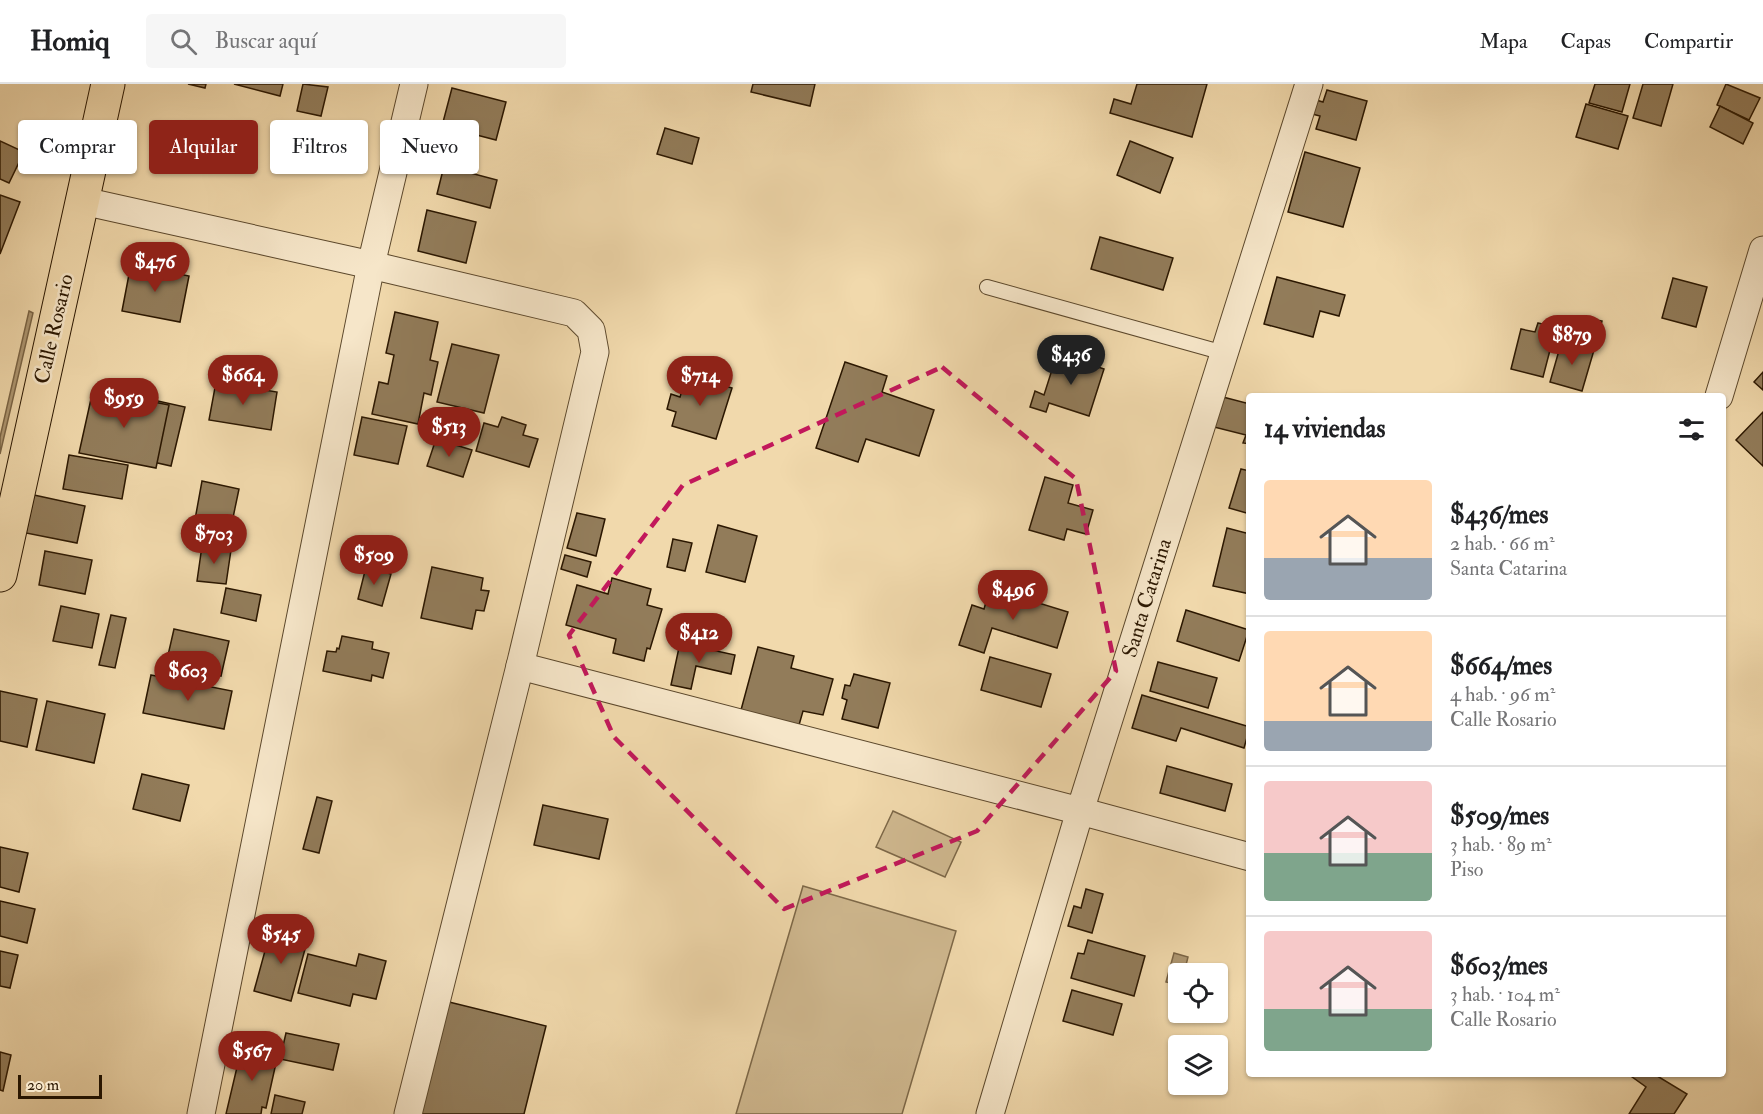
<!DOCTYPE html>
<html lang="es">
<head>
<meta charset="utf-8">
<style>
	body { margin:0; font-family:"IM FELL Double Pica",serif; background:#f6f6f6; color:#202124; height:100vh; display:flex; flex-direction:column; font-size:22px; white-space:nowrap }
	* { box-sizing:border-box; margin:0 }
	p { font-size:20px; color:#757577 }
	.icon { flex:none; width:33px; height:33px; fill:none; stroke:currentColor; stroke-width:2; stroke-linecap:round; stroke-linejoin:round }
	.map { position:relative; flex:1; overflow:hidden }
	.panel { position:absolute; left:1246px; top:309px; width:480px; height:684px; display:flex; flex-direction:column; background:#fff; border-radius:6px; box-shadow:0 2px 4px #0004 }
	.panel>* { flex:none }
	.top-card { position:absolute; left:18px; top:36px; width:570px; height:54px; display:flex; gap:12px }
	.controls { position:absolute; left:1168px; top:879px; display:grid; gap:12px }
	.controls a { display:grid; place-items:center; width:60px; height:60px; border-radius:6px; background:#fff; box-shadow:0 2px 4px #0004; font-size:30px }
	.scale { position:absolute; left:18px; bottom:15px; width:84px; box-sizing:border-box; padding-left:6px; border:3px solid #2b1701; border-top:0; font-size:16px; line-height:21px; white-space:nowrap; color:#2b1701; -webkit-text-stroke:4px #f6e6c9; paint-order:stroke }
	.price { position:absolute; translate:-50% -51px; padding:0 14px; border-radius:21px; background:#8f2418; color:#fff; font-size:20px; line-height:39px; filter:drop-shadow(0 2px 3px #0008) }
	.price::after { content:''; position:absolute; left:50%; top:36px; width:18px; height:14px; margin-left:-9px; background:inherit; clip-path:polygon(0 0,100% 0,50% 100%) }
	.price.active { background:#222; color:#fff }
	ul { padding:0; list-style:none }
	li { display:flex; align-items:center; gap:18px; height:150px; padding:0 18px }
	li+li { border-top:2px solid #e0e0e0 }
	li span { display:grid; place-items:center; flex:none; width:168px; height:120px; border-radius:6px; color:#555 }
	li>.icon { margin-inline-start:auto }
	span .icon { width:72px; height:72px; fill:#fffc; stroke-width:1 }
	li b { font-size:26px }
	h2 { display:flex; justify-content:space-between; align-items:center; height:72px; padding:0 18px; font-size:26px }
	.tag { padding:0 21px; border-radius:6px; background:#fff; box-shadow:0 2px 4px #0004; font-size:21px; line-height:54px }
	.tag.active { background:#8f2418; color:#fff }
	header { display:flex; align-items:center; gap:36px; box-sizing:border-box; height:84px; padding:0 30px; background:#fff; border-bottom:2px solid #e0e0e0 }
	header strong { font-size:28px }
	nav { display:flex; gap:33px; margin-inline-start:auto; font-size:21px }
	.search { width:420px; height:54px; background:#f6f6f6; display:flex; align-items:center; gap:15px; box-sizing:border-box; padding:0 21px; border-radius:6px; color:#757577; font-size:22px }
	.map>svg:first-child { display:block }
</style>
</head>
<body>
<header>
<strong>Homiq</strong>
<div class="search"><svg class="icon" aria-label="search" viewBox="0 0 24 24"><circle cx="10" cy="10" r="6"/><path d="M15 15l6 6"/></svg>Buscar aquí</div>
<nav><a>Mapa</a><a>Capas</a><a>Compartir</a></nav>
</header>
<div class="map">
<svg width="1763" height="1030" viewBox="0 0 1763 1030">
	<rect width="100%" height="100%" fill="#f1d9ac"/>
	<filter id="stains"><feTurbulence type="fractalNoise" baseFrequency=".00333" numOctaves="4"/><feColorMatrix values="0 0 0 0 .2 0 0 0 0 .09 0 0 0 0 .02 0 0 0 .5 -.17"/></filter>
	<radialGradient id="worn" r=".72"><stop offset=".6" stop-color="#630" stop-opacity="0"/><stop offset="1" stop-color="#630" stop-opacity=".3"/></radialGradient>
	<!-- green -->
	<g fill="#cfb88f" stroke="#7d6848" stroke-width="1.5">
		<polygon points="893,727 961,758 945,793 876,763"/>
		<polygon points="803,802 956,847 902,1030 736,1030"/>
	</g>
	<!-- water -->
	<g fill="#ae9772" stroke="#7a6445" stroke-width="1.5">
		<polygon points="29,227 33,229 0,370 0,353"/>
		<polygon points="1174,869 1188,873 1184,889 1179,890 1179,901 1166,898"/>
	</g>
	<!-- building -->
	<g fill="#927c5a" stroke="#2b1701" stroke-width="1.5">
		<polygon points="188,0 206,0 205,4"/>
		<polygon points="234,0 283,0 280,12"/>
		<polygon points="303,0 328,3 321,32 297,27"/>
		<polygon points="753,0 815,0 810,22 751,8"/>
		<polygon points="1137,0 1207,0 1192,53 1110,29 1114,15 1131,20"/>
		<polygon points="1595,0 1630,0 1622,28 1589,19"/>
		<polygon points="1643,0 1673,0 1661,42 1633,34"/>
		<polygon points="1726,0 1760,14 1749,36 1717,21"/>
		<polygon points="452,4 506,18 496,56 442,42"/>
		<polygon points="1327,6 1367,17 1356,56 1316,45 1320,32 1312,30 1316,16 1323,18"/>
		<polygon points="1586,20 1628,32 1618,65 1576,53"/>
		<polygon points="1720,22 1753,39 1743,60 1710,43"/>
		<polygon points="665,44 699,54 692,80 657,70"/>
		<polygon points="0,57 24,68 9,99 0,95"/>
		<polygon points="1130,57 1173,74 1160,109 1117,91"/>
		<polygon points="1305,68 1360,84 1343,143 1288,128"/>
		<polygon points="444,82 497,96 490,124 437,110"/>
		<polygon points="0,111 20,118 0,170"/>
		<polygon points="427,126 476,138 466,179 418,167"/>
		<polygon points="1100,153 1173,174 1163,206 1091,185"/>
		<polygon points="131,180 189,192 180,238 122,227"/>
		<polygon points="1277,193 1345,211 1339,232 1320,227 1313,253 1264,240"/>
		<polygon points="1673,194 1707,203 1696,243 1662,234"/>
		<polygon points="395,228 438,238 430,276 438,278 431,311 424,309 418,340 372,330 379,298 388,300 394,271 386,269"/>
		<polygon points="1579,232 1602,237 1598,254 1582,251 1583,244 1576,243"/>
		<polygon points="1538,239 1556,243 1543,293 1511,285 1521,245 1535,248"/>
		<polygon points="1562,256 1594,266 1582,307 1550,298"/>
		<polygon points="452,260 499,271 484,329 437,318"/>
		<polygon points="1057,270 1080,278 1082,272 1099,278 1098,283 1104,285 1089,332 1049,319 1046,328 1030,323 1035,307 1044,311"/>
		<polygon points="845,278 887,292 882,308 934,326 919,372 866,355 858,378 816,364"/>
		<polygon points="1763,288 1763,306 1754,298"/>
		<polygon points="687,291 732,304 716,355 672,342 676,328 667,325 671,310 680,313"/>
		<polygon points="216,298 277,308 271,346 209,336"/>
		<polygon points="104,305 185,323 171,382 91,364"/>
		<polygon points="93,306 169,321 156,384 79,369"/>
		<polygon points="1223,313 1250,320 1250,360 1243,359 1246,351 1214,343"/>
		<polygon points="1763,328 1763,382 1736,356"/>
		<polygon points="362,333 407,342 398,380 354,371"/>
		<polygon points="502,333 526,341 523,351 538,355 529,383 476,367 484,339 498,343"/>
		<polygon points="436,355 472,366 463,393 427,382"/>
		<polygon points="69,371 128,381 122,415 63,405"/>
		<polygon points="1241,385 1250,387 1250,430 1229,424"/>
		<polygon points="1045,393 1073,401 1068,419 1093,426 1086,450 1067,445 1064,456 1029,446"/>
		<polygon points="202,397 239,405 230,448 194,441"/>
		<polygon points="34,411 85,422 77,459 26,449"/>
		<polygon points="577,429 605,435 596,472 567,464"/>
		<polygon points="718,441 757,452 745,498 706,488"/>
		<polygon points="1227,444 1250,450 1250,510 1213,502"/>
		<polygon points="673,455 692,459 685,487 667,483"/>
		<polygon points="202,462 231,466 226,500 197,497"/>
		<polygon points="45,467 92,476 85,510 39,501"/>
		<polygon points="565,471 591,478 587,493 561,485"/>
		<polygon points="366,483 391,490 382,522 358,515"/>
		<polygon points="432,483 483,494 481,506 489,507 484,527 476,526 472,545 421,534"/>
		<polygon points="612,494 651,505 647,521 662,525 650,565 647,564 644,577 613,569 616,555 566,541 577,501 608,510"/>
		<polygon points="226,504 261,511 256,537 221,529"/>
		<polygon points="990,504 1068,528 1057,564 992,544 984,569 959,561 972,521 984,525"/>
		<polygon points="61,522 99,530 92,564 53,557"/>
		<polygon points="1186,526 1249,546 1239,577 1177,557"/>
		<polygon points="111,531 126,534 115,584 99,581"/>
		<polygon points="174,545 229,557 221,592 166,580"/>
		<polygon points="342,552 373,558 372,565 389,569 383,594 372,591 371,597 323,587 327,567 336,568 337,564 339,565"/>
		<polygon points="680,559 735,571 731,590 696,582 691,605 671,601"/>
		<polygon points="758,563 794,572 791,584 833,595 823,631 803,627 799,641 741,626"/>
		<polygon points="990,573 1051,590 1041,623 981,606"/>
		<polygon points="1158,578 1217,594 1208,624 1150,607"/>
		<polygon points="854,590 890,599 878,644 842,635 847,616 842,614 845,601 850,602"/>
		<polygon points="151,591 232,607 224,645 143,629"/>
		<polygon points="0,607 37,615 27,663 0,657"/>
		<polygon points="1142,611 1250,643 1244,664 1181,644 1176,657 1132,644"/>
		<polygon points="47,617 105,630 94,679 36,666"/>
		<polygon points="1167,682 1232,700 1225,727 1160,709"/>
		<polygon points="142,690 189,701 180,737 133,725"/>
		<polygon points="317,713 332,717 319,769 303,765"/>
		<polygon points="543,721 608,735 599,775 534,761"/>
		<polygon points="0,763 28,769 19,808 0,803"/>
		<polygon points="1086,805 1103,810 1092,849 1068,842 1074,822 1081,824"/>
		<polygon points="0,817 35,825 27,859 0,852"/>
		<polygon points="271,845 308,854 291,917 254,907"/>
		<polygon points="1088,856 1145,872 1134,912 1071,894 1078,869 1084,870"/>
		<polygon points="0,867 18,871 10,904 0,902"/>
		<polygon points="308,870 356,882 359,870 386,877 376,915 353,910 350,922 298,909"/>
		<polygon points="1072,906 1122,920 1113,951 1063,937"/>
		<polygon points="445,917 546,942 524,1030 417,1030"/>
		<polygon points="286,949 339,960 333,986 280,975"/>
		<polygon points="242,962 278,970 266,1024 262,1023 261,1030 226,1030"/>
		<polygon points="0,968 11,971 3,1007 0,1006"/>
		<polygon points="1628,990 1654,990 1687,1010 1674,1030 1629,1030 1646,1003"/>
		<polygon points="275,1011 305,1018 302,1030 271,1030"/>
	</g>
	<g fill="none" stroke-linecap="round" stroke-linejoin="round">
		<!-- lane casing -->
		<g stroke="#5c482c" stroke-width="16">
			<polyline id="lane" points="987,203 1224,269"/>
		</g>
		<!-- street casing -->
		<g stroke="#5c482c" stroke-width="29">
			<g id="street">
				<polyline points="83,117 371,181 574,229 591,246 595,268 520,582 408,1030"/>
				<polyline points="1719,312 1763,166"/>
				<polyline points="520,582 1080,727 1250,773"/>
				<polyline points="201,1030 371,181 414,0"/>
				<polyline points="990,1030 1080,727 1309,0"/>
			</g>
		</g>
		<!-- primary casing -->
		<g stroke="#2b1701" stroke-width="35">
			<polyline id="primary" points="0,491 108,0"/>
		</g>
		<!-- lane -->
		<use href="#lane" stroke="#f6e6c9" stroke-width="14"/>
		<!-- street -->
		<use href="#street" stroke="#f6e6c9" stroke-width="27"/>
		<!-- primary -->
		<use href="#primary" stroke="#f1d9ac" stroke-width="33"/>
	</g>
	<!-- marked area -->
	<path fill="none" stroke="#c2185b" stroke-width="4.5" stroke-dasharray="12 8" stroke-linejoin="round" d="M942,283L1076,395L1116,587L977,747L784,825L614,653L569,551L683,401Z"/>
	<g text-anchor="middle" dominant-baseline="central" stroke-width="5" stroke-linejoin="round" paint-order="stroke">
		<!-- street labels -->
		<g font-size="21" fill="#2b1701" stroke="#f6e6c9">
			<text transform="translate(54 245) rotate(-77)">Calle Rosario</text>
			<text transform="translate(1147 514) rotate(-73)">Santa Catarina</text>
		</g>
	</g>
	<rect width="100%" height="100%" filter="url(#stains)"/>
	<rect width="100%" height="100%" fill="url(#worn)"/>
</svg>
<div class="controls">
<a><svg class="icon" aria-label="locate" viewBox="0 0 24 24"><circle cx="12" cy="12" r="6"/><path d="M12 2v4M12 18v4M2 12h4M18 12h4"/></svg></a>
<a><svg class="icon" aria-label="layers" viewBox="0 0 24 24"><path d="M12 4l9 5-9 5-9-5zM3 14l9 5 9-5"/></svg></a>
</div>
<div class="scale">20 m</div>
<b class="price" style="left:155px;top:209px">$476</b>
<b class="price" style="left:1572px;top:282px">$879</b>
<b class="price active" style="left:1071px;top:302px">$436</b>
<b class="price" style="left:243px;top:322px">$664</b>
<b class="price" style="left:700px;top:323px">$714</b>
<b class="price" style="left:124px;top:345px">$959</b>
<b class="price" style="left:449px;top:374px">$513</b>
<b class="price" style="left:214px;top:481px">$703</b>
<b class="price" style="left:374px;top:502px">$509</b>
<b class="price" style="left:1013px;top:537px">$496</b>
<b class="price" style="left:699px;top:580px">$412</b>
<b class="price" style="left:188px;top:618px">$603</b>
<b class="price" style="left:281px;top:881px">$545</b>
<b class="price" style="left:252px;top:998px">$567</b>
<div class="top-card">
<a class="tag">Comprar</a>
<a class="tag active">Alquilar</a>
<a class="tag">Filtros</a>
<a class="tag">Nuevo</a>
</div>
<section class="panel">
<h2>14 viviendas<svg class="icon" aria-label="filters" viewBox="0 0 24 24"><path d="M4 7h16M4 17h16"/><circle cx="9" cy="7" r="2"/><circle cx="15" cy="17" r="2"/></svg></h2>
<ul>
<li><span style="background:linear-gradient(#ffd9b3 65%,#9aa5b1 0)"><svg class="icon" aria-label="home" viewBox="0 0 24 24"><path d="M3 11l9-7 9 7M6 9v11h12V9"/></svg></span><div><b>$436/mes</b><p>2 hab. · 66 m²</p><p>Santa Catarina</p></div></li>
<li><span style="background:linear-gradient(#ffd9b3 75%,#9aa5b1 0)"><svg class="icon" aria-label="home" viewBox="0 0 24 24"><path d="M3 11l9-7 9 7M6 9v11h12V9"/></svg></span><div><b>$664/mes</b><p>4 hab. · 96 m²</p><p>Calle Rosario</p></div></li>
<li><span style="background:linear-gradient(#f6c9c9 60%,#7fa58c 0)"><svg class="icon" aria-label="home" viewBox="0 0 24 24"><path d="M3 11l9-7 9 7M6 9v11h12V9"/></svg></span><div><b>$509/mes</b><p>3 hab. · 89 m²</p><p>Piso</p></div></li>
<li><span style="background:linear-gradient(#f6c9c9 65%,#7fa58c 0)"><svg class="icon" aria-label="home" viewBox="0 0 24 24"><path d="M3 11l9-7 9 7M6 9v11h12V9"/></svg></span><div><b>$603/mes</b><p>3 hab. · 104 m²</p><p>Calle Rosario</p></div></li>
</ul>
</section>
</div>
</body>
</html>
